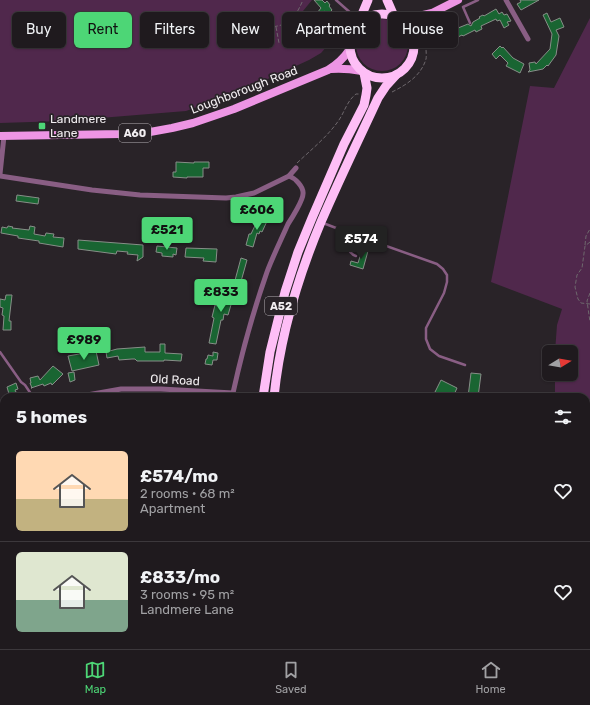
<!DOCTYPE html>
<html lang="en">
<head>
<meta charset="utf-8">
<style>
	body { margin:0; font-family:Rubik,sans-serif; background:#272327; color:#f1f3f6; height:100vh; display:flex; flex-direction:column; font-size:15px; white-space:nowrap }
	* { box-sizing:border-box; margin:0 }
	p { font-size:13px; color:#a1a1a4 }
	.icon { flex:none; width:22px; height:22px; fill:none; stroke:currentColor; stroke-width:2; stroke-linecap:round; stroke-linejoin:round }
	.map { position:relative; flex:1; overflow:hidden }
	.sheet { position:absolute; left:0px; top:393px; width:590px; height:256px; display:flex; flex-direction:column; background:#1f1a1e; border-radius:12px 12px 0 0; box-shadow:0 1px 3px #0004,0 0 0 1px #3c383c }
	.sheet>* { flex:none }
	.hud { position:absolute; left:12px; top:12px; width:566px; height:36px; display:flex; gap:8px }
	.needle { width:26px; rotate:79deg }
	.fabs { position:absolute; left:542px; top:345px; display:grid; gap:8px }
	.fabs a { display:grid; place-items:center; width:36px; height:36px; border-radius:6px; background:#1f1a1e; box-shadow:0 1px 3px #0004,0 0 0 1px #3c383c; font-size:20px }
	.price { position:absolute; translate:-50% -34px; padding:0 9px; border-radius:4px; background:#4dd676; color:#111; font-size:13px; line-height:26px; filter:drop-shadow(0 1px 2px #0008) }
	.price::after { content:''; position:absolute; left:50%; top:24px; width:12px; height:9px; margin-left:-6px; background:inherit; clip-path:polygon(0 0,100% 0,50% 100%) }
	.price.on { background:#222; color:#fff }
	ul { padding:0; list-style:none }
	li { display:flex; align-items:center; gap:12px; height:100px; padding:0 16px }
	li+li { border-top:1px solid #3c383c }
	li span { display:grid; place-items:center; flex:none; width:112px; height:80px; border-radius:6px; color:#555 }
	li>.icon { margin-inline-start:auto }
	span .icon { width:48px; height:48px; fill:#fffc; stroke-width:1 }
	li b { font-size:17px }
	h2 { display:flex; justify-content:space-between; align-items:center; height:48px; padding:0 16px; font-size:17px }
	.pill { padding:0 14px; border-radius:6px; background:#1f1a1e; box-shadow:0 1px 3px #0004,0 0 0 1px #3c383c; font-size:14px; line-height:36px }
	.pill.on { background:#4dd676; color:#111 }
	.dock { display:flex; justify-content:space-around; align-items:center; height:56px; border-top:1px solid #3c383c; background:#1f1a1e; font-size:11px; color:#a1a1a4 }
	.dock a { display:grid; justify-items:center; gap:2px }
	.dock .on { color:#4dd676 }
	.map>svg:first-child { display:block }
</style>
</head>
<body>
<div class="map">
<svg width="590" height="649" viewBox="0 0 590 649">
	<rect width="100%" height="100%" fill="#292328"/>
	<!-- green -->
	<g fill="#50284c">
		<polygon points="0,0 312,0 303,11 335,37 321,53 309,60 239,92 186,111 63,121 0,123"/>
		<polygon points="590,18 590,399 586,400 586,397 555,397 555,374 571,374 571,352 555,352 557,325 562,309 491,282 530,86 554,88"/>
		<circle cx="382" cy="45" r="26"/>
		<polygon points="4,508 4,645 174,645 177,649 0,649 0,509"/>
	</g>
	<!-- building -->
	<g fill="#196532" stroke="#878e88">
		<polygon points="314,0 322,0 325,3 327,1 330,5 329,6 332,10 328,14 324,11 320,16 317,13 321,8"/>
		<polygon points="520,0 539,0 521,10 517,4 521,2"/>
		<polygon points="496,9 499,14 502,12 504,15 507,14 511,21 507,22 509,25 504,28 500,20 497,21 496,19 481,26 482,29 476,32 475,30 463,36 462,35 446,43 445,41 440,45 439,42 436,45 432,39 435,37 433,34 448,26 450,30 452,29 453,30 468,24 471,26 473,22 480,18 479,17 483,15 484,16"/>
		<polygon points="547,13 551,22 560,18 564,27 556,30 559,36 556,55 548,66 547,65 543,69 528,72 530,70 529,63 535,62 536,64 550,49 552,34 543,15"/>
		<polygon points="500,46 502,48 503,47 513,58 524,64 520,73 506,66 508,63 500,55 496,59 492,54"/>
		<polygon points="176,162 194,163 194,162 209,162 209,168 203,168 203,177 187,177 187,178 173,177 173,172 176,172"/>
		<polygon points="17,195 39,198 38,204 16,201"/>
		<polygon points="260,215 268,219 262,232 260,231 259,234 257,233 253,247 246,245 249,234 251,234"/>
		<polygon points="8,226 13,227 12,228 29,230 30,226 35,227 34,234 45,236 46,233 54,234 53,237 64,238 63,247 39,243 39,241 18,238 18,236 1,233 2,227 7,228"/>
		<polygon points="78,240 143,245 143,257 137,261 138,255 127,254 128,252 117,251 116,254 78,249"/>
		<polygon points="157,246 177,248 176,255 173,254 173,257 162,256 162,253 156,252"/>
		<polygon points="186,248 217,249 216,262 203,261 204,258 185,257"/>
		<polygon points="362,250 368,251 363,269 350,265 351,261 358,263"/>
		<polygon points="241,258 247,260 240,285 234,284"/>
		<polygon points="229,287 237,288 234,298 233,298 228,315 224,314 223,320 221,320 216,344 209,343 214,318 212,317 215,305 217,306 220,296 226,298"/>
		<polygon points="6,295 12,295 9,321 11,321 11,330 3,330 4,316 2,315 3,308 0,307 0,299 5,300"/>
		<polygon points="160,344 165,344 165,353 182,354 181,361 164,360 164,361 137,361 135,359 132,359 119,360 118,356 107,358 106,352 117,349 145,347 145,352 160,352"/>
		<polygon points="96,351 99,365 72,371 68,356"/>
		<polygon points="213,352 218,353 217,360 213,360 212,365 205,364 206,359 207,359 208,355 213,356"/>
		<polygon points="53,366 63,374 52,385 51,383 44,386 43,384 31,388 32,388 30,383 31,383 30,378 38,376 40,380"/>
		<polygon points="74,372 75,380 70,382 68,373"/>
		<polygon points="471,373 481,374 478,397 468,397"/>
		<polygon points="441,380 457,388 453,397 445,397 435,392"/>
		<polygon points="16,383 18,389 15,390 16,392 9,394 7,387"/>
	</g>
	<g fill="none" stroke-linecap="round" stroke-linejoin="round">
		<!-- path -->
		<g stroke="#6e686d" stroke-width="1" stroke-dasharray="4 2" stroke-linecap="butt">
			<polyline points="252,14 272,27"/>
			<polyline points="276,27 279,43"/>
			<path d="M244,30C250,30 256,28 262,28C287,26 293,23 303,0"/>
			<path d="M392,92C406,85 421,76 426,59C427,54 425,40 424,33"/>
			<path d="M297,163C312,149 328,136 339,120C345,111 347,101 356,94H359"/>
			<polyline points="590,242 585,246 582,268 577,275 575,287 578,299 581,303 590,304"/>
			<polyline points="585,245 586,236 590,229"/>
			<polyline points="590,293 587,301 590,322"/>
			<polyline points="239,393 256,393"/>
			<polyline points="586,407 590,407"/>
			<polyline points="586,433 590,433"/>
			<polyline points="586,609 590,636"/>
			<polyline points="473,649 476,645"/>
		</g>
		<!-- lane -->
		<g stroke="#895e84" stroke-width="2.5">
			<polyline points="336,0 353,15 357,20"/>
			<polyline points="470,23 463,7 478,0"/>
			<path d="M323,223L344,231C346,240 346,253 356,256"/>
			<polyline points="344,231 437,264 443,269 447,275 447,282 444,293 426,328 426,339 430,349 439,356 465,365"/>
			<polyline points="0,352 21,382 25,385 33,397"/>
		</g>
		<!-- street -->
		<g stroke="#895e84" stroke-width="5">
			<polyline points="506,0 528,39"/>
			<polyline points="0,174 4,136"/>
			<polyline points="0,176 92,190 140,195 226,198 236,197 254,193 289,176"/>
			<polyline points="76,397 121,389 161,389 233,393"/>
			<path d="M233,397V393C242,352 253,312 267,272C273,256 281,240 288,224C292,218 303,200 303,194C304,187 295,178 289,176L296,168"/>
			<polyline points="0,413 4,412"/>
			<polyline points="240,649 240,645"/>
		</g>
		<!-- primary -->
		<g stroke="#ed95e4" stroke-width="8">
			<polyline points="401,20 432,13 458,0"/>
			<polyline points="413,38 417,31 431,14"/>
			<path d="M331,69C342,68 351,69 362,71"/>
			<path d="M0,136L121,134L150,132L172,128L193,123L234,109L328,70C338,64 344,58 350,49"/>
		</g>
		<!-- highway -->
		<g stroke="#febef6" stroke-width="9">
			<polyline points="387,0 394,16"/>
			<circle cx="382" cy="46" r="32"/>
			<polyline points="358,24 368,0"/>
			<polyline points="263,397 270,352 285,292 298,252 312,218 344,144 364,105 366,95 367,88 364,73"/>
			<path d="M274,397C280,337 298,277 321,222C339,180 359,139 378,98L386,86L396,75"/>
			<polyline points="259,645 259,649"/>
			<polyline points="270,645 270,649"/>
		</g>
	</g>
	<!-- markers -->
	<rect fill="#4dd676" stroke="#292328" stroke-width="1.5" x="38" y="122" width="8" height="8" rx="2"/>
	<g text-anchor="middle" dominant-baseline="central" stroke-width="3.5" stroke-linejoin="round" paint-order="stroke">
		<!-- shield labels -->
		<g fill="#292328" stroke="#b6b1b5" stroke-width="1">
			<rect x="119" y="124" width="32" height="18" rx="3"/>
			<rect x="265" y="297" width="32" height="18" rx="3"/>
		</g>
		<g font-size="11" font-weight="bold" fill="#f2eef1">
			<text x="135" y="133">A60</text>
			<text x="281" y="306">A52</text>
		</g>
		<!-- street labels -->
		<g font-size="12" fill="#f2eef1" stroke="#292328">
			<text transform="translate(244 90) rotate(-21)">Loughborough Road</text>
			<text transform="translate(175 380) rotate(3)">Old Road</text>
		</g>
		<!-- poi labels -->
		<g font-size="12" fill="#f2eef1" stroke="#292328" text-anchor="start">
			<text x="50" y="119">Landmere<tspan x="50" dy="14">Lane</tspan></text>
		</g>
	</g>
</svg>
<div class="fabs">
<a><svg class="needle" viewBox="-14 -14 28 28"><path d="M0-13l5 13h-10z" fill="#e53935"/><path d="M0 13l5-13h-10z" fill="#a1a1a4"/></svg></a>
</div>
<b class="price" style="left:257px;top:231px">£606</b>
<b class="price" style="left:167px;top:251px">£521</b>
<b class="price on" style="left:361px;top:260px">£574</b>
<b class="price" style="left:221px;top:313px">£833</b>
<b class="price" style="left:84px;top:361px">£989</b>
<div class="hud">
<a class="pill">Buy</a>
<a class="pill on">Rent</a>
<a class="pill">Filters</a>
<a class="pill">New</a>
<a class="pill">Apartment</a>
<a class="pill">House</a>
</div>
<section class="sheet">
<h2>5 homes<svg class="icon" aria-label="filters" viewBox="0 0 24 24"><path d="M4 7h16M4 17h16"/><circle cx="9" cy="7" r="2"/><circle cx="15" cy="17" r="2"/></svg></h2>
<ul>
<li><span style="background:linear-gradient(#ffd9b3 60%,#c2b280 0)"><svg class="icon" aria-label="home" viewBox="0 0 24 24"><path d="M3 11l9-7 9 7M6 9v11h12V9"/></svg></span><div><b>£574/mo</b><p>2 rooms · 68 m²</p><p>Apartment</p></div><svg class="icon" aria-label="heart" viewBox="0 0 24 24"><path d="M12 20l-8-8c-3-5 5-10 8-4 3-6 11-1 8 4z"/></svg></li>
<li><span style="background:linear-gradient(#dfe7d0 60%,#7fa58c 0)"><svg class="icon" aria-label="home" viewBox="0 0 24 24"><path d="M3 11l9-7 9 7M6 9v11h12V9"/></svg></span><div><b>£833/mo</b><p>3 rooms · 95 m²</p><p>Landmere Lane</p></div><svg class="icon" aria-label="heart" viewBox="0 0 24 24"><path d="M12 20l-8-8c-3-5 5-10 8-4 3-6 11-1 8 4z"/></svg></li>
</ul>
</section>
</div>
<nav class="dock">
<a class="on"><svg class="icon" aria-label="map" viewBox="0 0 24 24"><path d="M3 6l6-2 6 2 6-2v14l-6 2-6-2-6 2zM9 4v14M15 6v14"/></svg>Map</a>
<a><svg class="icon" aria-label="saved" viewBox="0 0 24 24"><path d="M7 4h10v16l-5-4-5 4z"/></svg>Saved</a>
<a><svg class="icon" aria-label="home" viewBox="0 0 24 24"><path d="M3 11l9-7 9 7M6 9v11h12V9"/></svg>Home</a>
</nav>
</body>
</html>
